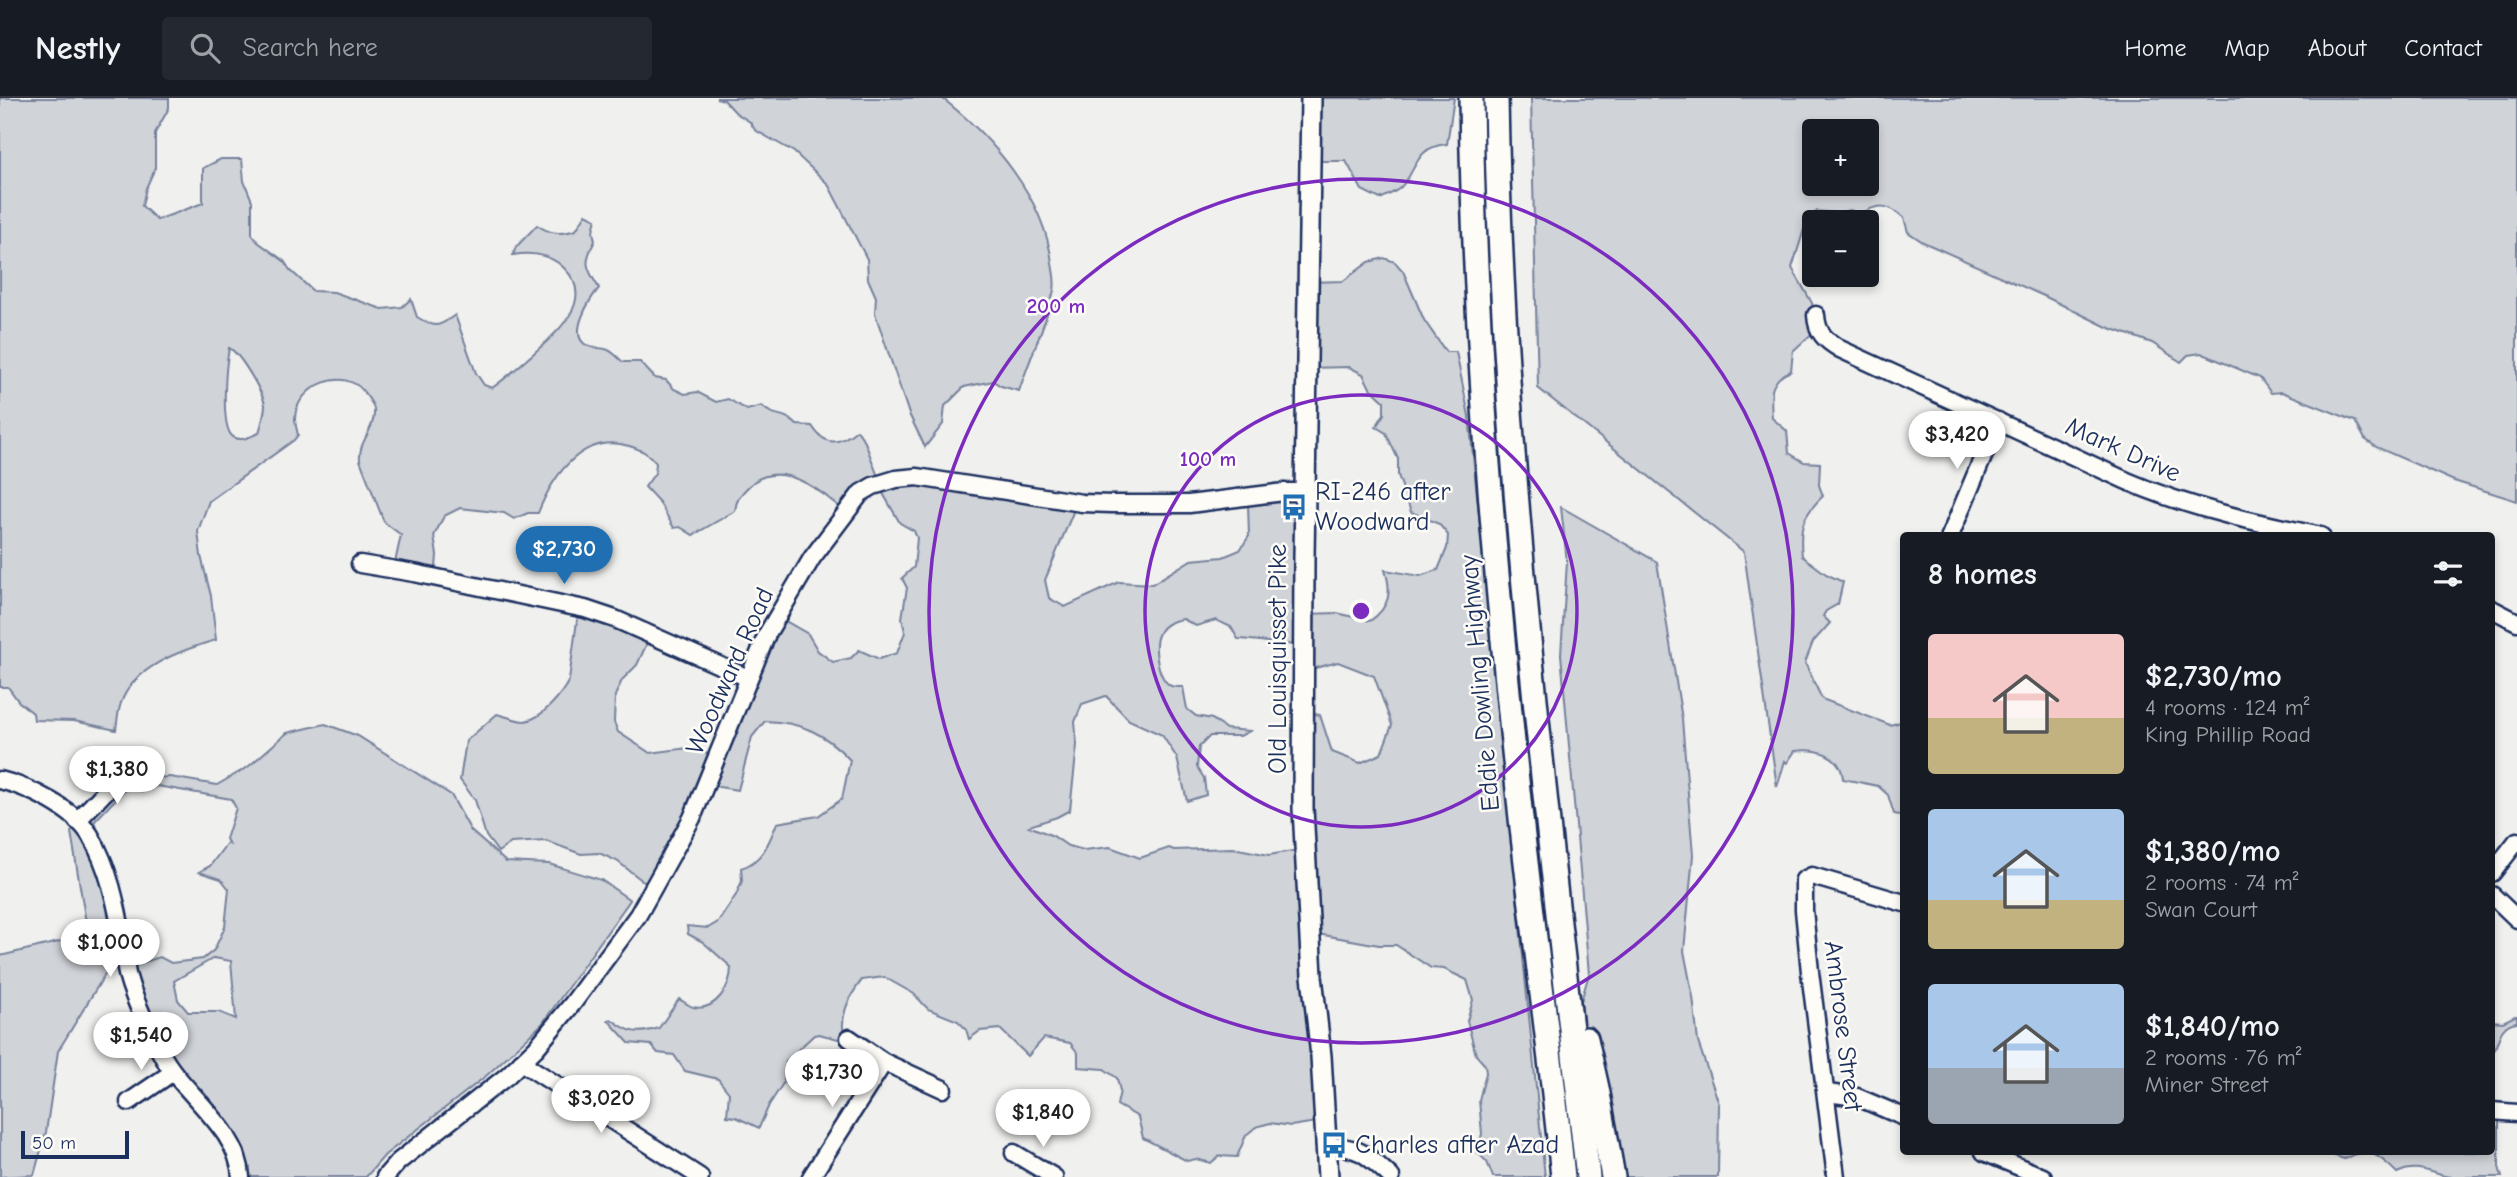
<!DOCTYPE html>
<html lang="en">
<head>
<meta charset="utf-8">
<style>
	body { margin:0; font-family:"Comic Neue",sans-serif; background:#242831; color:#f1f3f6; height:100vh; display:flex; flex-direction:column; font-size:26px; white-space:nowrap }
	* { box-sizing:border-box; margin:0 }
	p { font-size:23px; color:#9ea1a6 }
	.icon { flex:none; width:38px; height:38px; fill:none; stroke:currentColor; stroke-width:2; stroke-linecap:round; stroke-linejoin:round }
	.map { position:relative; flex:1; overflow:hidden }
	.panel { position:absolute; left:1900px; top:434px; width:595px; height:623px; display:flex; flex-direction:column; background:#171b24; border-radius:7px; box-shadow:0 4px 10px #0003 }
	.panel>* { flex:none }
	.controls { position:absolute; left:1802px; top:21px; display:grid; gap:14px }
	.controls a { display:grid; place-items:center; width:77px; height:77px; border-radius:7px; background:#171b24; box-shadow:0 4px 10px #0003; font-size:35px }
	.scale { position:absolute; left:21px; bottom:18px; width:108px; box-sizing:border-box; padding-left:7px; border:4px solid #1b2f5e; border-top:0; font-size:19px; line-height:24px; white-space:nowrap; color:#1b2f5e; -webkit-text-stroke:5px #fdfcf7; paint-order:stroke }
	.price { position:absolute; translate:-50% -60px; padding:0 16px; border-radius:24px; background:#fff; color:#222; font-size:23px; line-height:46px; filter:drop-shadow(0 2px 4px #0008) }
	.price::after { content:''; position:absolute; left:50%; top:42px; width:21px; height:16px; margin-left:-10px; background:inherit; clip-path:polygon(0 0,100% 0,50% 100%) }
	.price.selected { background:#1f6fb2; color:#fff }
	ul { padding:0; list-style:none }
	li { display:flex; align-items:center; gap:21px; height:175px; padding:0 28px }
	li span { display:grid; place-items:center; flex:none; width:196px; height:140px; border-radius:7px; color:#555 }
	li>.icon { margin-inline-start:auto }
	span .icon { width:84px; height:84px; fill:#fffc; stroke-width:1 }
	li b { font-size:30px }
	h2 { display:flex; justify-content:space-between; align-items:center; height:84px; padding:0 28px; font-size:30px }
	header { display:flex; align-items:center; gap:42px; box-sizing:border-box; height:98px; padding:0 35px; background:#171b24; border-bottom:2px solid #363941 }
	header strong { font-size:33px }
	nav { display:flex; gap:38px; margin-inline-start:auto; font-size:24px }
	.search { width:490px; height:63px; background:#242831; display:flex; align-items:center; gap:18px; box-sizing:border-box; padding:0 24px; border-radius:7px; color:#9ea1a6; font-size:26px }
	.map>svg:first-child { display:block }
</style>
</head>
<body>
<header>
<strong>Nestly</strong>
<div class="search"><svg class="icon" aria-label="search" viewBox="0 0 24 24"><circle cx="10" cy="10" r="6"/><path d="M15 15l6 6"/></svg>Search here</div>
<nav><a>Home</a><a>Map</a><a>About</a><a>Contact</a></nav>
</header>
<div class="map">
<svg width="2517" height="1079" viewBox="0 0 2517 1079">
	<rect width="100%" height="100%" fill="#f0f0ee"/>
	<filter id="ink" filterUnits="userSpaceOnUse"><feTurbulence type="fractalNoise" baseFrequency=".0143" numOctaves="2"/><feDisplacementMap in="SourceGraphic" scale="14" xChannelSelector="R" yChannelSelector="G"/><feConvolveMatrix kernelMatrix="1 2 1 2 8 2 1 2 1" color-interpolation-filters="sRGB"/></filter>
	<g filter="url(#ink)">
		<!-- green -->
		<g fill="#d0d3d8" stroke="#76819b" stroke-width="2" fill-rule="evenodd">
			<path d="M0,0H169V10L155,35V70L146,90L142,108L157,122L203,105V70L221,61H242L244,83L252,103V136L258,144L284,163L290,172L313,193L334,194L382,211L402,209L411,201L417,219C435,230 438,230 455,217L476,275L484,287L492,290C508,279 520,267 534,255C557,234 597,202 564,170C550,156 531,154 513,157L516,149L537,127C550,136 561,137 576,132L586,116L596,121L593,133L595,143C583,164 586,170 599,190C590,201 566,238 588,248C593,251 600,249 605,251C612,252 617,259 623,264H640L655,280L666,282L674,291L685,296L697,294L716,304L728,301L747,312L762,308C775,321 782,312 797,327L812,328C826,350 840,346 857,332L865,344L880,384L902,382L1076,407L1045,482L1049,500L1065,509L1119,484L1152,486L1191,462L1223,459L1240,452L1249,438L1248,406L1300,394L1306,516L1337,515L1370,523C1390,509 1392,494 1385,472L1420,478L1438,472L1447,450L1448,437L1439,426L1411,414L1398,377V361L1386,335L1376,329L1384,316V303L1370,290L1363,276L1349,269L1309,270L1311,184L1343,183L1369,164L1384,160L1395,164L1403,173L1424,222L1446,254H1456L1469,318L1545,1079H1493L1487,1064L1477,1054L1482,1036L1479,1002L1486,975L1485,967L1476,957L1467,923L1473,902L1467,882L1444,871L1431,870L1396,847H1379L1312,835L1323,1023L1291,1028L1270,1025L1256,1029L1246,1037L1237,1059L1219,1058L1211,1065L1196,1061L1187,1063L1143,1040L1138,1019L1117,1007L1120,993L1117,980L1104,971L1078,969V955L1070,945L1044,940L1028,958L1000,931L980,933L969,941L966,931L958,923L928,911L914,896L884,879L862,882C849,898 837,922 846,943L819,936L814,937L786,963L784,984L769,1007L759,1030L736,1019L727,1018L729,995L718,981L685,973L674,957L658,955L651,947L629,945L608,922L611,921C630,935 636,937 659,930L679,901C683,903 689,908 693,909C716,914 731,888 731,869L703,844L688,836L687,828L708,830L718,824L736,797L742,783L741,770C762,764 770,743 777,725L818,718L842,701L850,662C825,635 801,624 765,623L752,639L738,692L707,687L652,790L617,763L599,755L581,756L546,743L511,745L498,754L486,738L475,702L460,682L466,643L497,616C505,618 517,623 525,623C542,621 562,596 569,582L578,515L649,541L637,567L622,582L615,598L614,624L618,634L650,655L688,650L715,658L780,520L808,536L818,553L833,564L851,560L859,552L879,561L897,555L905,534L902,520L907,490L902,480L914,469L917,440L914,433L900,425L881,392L845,414C821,392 778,358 748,389C740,397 736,402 735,413L693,437L680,429L674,430L659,404L645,389L655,375L656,365C648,355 642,352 629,348C583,334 553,377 538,415H528L514,421L504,415L460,410L444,418L434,438L437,457L435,482L393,474L401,437L384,424L360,362C358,343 376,331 374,311C373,306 369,301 366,297C348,266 295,287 295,321C295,326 297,332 298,337L294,342L209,403L198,433L201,458L211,498L216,542C182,552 134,568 121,605C118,613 117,624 116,632L74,623L34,622L33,615L19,604L8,589H0ZM229,250C240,255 263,295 265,307C265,316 261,327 259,335C251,338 240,345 232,338C220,327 226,266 229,250ZM1183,521L1196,528L1216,522L1231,529L1238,541C1260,542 1280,547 1302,547L1304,573L1338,564L1374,578L1392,627L1381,656L1360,665L1332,654L1320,617L1304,613V751L1269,757L1233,750L1174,752L1169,750L1140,760L1110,749L1084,752L1068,748L1053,738L1029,728L1057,719L1070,712L1077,647L1075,624L1082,606L1106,598L1129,622L1162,637L1177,660L1187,703L1206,697L1204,680L1197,669L1199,649L1210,638H1240L1250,633L1226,631L1212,621L1196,618L1187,611L1183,589C1179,589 1175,589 1171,588C1158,581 1152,548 1159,535C1163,526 1174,522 1183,521Z"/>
			<path d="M716,0H942C993,40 1044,99 1052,165C1053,173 1056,184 1054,192C1046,226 1030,260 1019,293L1001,288L993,283L964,289L945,308L943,326L925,349L909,316L875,215L876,199L868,181L867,161L828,86L794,54L755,32L750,24L736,15L724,2Z"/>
			<path d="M1311,0H1454L1447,46C1413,49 1418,73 1400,90C1394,95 1386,98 1380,101L1362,92L1346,63H1312Z"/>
			<path d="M1531,0H2517V403L2454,383L2376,349L2365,341L2355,323L2282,294L2271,295L2260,280L2201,255L2188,257L2181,264L2152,245L2107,229L2046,199L1923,144L1908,134L1904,120C1889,106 1878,105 1861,116L1850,112L1837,115L1817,113L1807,122L1792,170L1812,205L1818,230L1793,253L1791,273C1767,282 1771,299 1772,320L1787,333L1789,355L1804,364L1820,365L1819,387L1823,398C1802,418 1799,430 1802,458L1826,476L1843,484L1838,506L1826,513L1823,518L1830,525L1813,544L1805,565L1822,601L1890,627L1904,623V718L1894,716L1888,697L1878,688L1843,681C1841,656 1817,650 1795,653L1787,665L1785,663L1777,689L1744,454L1538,290ZM1815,33H1867V86H1815Z"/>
			<polygon points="1561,409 1657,464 1682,621 1693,757 1684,853 1693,899 1698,944 1719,1006 1718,1079 1614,1079 1585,939 1581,903 1589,876 1561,556 1567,464"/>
			<path d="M325,626L358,638L451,697L471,733L506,764L549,766L601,782L630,802L542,926L486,978L385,1057L366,1079H238L226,1047L178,984L125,870L160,859L171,865L203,861L214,852L225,829L229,791L221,781L199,774L210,768L227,745L229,746L226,741L236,710L231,701L157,688L142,694L130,686L94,724L113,763L134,842L115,860L58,953L46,1034L34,1077L0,1079V858L88,837L71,734L130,674L143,681L170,679L217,687L248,669L287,635ZM214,860L231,863L236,921L219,914H188L178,902L174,883Z"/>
			<path d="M2515,918H2517V924C2502,925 2499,939 2495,951L2492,945V923L2503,924Z"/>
			<path d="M2492,1018H2499V1069L2502,1079C2485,1079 2468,1079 2451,1079C2430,1077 2419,1064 2397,1075C2379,1057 2369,1048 2344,1061L2323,1054H2492Z"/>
		</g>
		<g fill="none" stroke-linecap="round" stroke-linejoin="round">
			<!-- minor casing -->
			<g stroke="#1b2f5e" stroke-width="21">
				<g id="minor">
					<path d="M1816,217C1817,235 1825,242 1840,251L2127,383C2189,410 2254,424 2321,438"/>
					<polyline points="1950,438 1998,323"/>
					<polyline points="360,466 414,475 585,511 615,521 748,580"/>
					<polyline points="2492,511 2517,524"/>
					<path d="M0,682C29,689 74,711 90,737C109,769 117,808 123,844C125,855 125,866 127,876C134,902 148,931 161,955C182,996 239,1030 241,1079"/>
					<polyline points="77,723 131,667"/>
					<polyline points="2492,775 2517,743"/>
					<polyline points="2492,797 2517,821"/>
					<polyline points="849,940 884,964 943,991"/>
					<polyline points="521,964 700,1079"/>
					<polyline points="1827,995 1857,999 1904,1019"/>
					<polyline points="129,1004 173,974"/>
					<polyline points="2492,1013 2517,1015"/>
					<path d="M1325,1047C1362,1050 1365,1055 1391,1079"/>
					<polyline points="1984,1054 2043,1079"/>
					<polyline points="1014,1055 1054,1079"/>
					<polyline points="385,1079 398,1064 507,978 536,950 573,905 638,817 692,720 767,536 812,460 861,395 873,388 896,381 917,379 1082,405 1112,406 1189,406 1284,394 1305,394"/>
					<polyline points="811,1079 884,964"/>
					<polyline points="1836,1079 1810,874 1804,812 1804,782 1812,778 1904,805"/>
				</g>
			</g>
			<!-- major casing -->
			<g stroke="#1b2f5e" stroke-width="24">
				<polyline id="major" points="1311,0 1304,460 1303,710 1312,878 1321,958 1328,1079"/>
			</g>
			<!-- highway casing -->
			<g stroke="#1b2f5e" stroke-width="28">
				<g id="highway">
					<path d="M1471,0C1474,236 1495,476 1520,711C1533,834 1551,956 1563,1079"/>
					<path d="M1496,0C1502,361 1547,720 1588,1079"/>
					<polyline points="1586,941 1597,990 1613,1079"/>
				</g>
			</g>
			<!-- minor -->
			<use href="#minor" stroke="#fdfcf7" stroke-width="16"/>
			<!-- major -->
			<use href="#major" stroke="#fdfcf7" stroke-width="19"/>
			<!-- highway -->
			<use href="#highway" stroke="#fdfcf7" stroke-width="23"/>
		</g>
	</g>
	<!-- distance rings -->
	<g fill="none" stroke="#7b2cbf" stroke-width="3.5">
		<circle cx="1361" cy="513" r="216"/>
		<circle cx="1361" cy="513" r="432"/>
	</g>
	<!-- icons -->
	<defs>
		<g id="bus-bare" transform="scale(2.1)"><path d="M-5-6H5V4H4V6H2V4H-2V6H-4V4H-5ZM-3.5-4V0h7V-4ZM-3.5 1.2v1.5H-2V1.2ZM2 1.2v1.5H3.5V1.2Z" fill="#1f6fb2" stroke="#fdfcf7" stroke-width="2.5" paint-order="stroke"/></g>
	</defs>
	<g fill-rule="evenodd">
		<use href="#bus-bare" x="1294" y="409"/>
		<use href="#bus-bare" x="1334" y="1047"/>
	</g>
	<g text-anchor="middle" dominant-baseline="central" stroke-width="5" stroke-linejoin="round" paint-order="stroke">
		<!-- street labels -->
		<g font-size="26" fill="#1b2f5e" stroke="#fdfcf7">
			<text transform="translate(2123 352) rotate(24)">Mark Drive</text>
			<text transform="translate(1278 561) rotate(-90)">Old Louisquisset Pike</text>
			<text transform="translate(730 573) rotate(-66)">Woodward Road</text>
			<text transform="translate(1480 585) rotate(-95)">Eddie Dowling Highway</text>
			<text transform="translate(1843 928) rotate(83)">Ambrose Street</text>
		</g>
		<!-- poi labels -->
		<g font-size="26" fill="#1b2f5e" stroke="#fdfcf7" text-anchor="start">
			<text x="1315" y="394">RI-246 after<tspan x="1315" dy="30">Woodward</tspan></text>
			<text x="1355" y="1047">Charles after Azad</text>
		</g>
	</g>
	<circle cx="1361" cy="513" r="10" fill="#7b2cbf" stroke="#fdfcf7" stroke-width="3.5"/>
	<g font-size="21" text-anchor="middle" font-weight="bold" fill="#7b2cbf" stroke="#fdfcf7" stroke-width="5" stroke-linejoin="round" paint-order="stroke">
		<text x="1056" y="215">200 m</text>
		<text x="1208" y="368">100 m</text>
	</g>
</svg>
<div class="controls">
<a>+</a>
<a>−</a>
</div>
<div class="scale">50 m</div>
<b class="price" style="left:1957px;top:373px">$3,420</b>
<b class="price selected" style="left:564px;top:488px">$2,730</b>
<b class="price" style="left:117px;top:708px">$1,380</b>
<b class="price" style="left:110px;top:881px">$1,000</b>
<b class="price" style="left:141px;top:974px">$1,540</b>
<b class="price" style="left:832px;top:1011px">$1,730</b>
<b class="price" style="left:601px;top:1037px">$3,020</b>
<b class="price" style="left:1043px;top:1051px">$1,840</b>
<section class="panel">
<h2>8 homes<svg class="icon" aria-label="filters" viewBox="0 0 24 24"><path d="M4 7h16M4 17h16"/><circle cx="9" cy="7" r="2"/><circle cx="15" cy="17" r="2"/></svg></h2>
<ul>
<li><span style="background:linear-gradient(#f6c9c9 60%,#c2b280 0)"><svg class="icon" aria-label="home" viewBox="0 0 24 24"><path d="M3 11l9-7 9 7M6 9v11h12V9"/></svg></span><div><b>$2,730/mo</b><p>4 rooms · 124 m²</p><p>King Phillip Road</p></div></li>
<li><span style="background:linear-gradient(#a9c7e8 65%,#c2b280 0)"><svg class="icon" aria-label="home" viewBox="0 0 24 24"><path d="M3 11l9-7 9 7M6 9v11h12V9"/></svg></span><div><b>$1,380/mo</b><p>2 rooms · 74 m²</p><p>Swan Court</p></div></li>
<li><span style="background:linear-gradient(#a9c7e8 60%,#9aa5b1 0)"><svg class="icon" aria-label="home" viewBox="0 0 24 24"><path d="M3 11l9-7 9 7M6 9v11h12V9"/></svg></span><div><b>$1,840/mo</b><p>2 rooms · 76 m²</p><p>Miner Street</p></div></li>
</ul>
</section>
</div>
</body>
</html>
